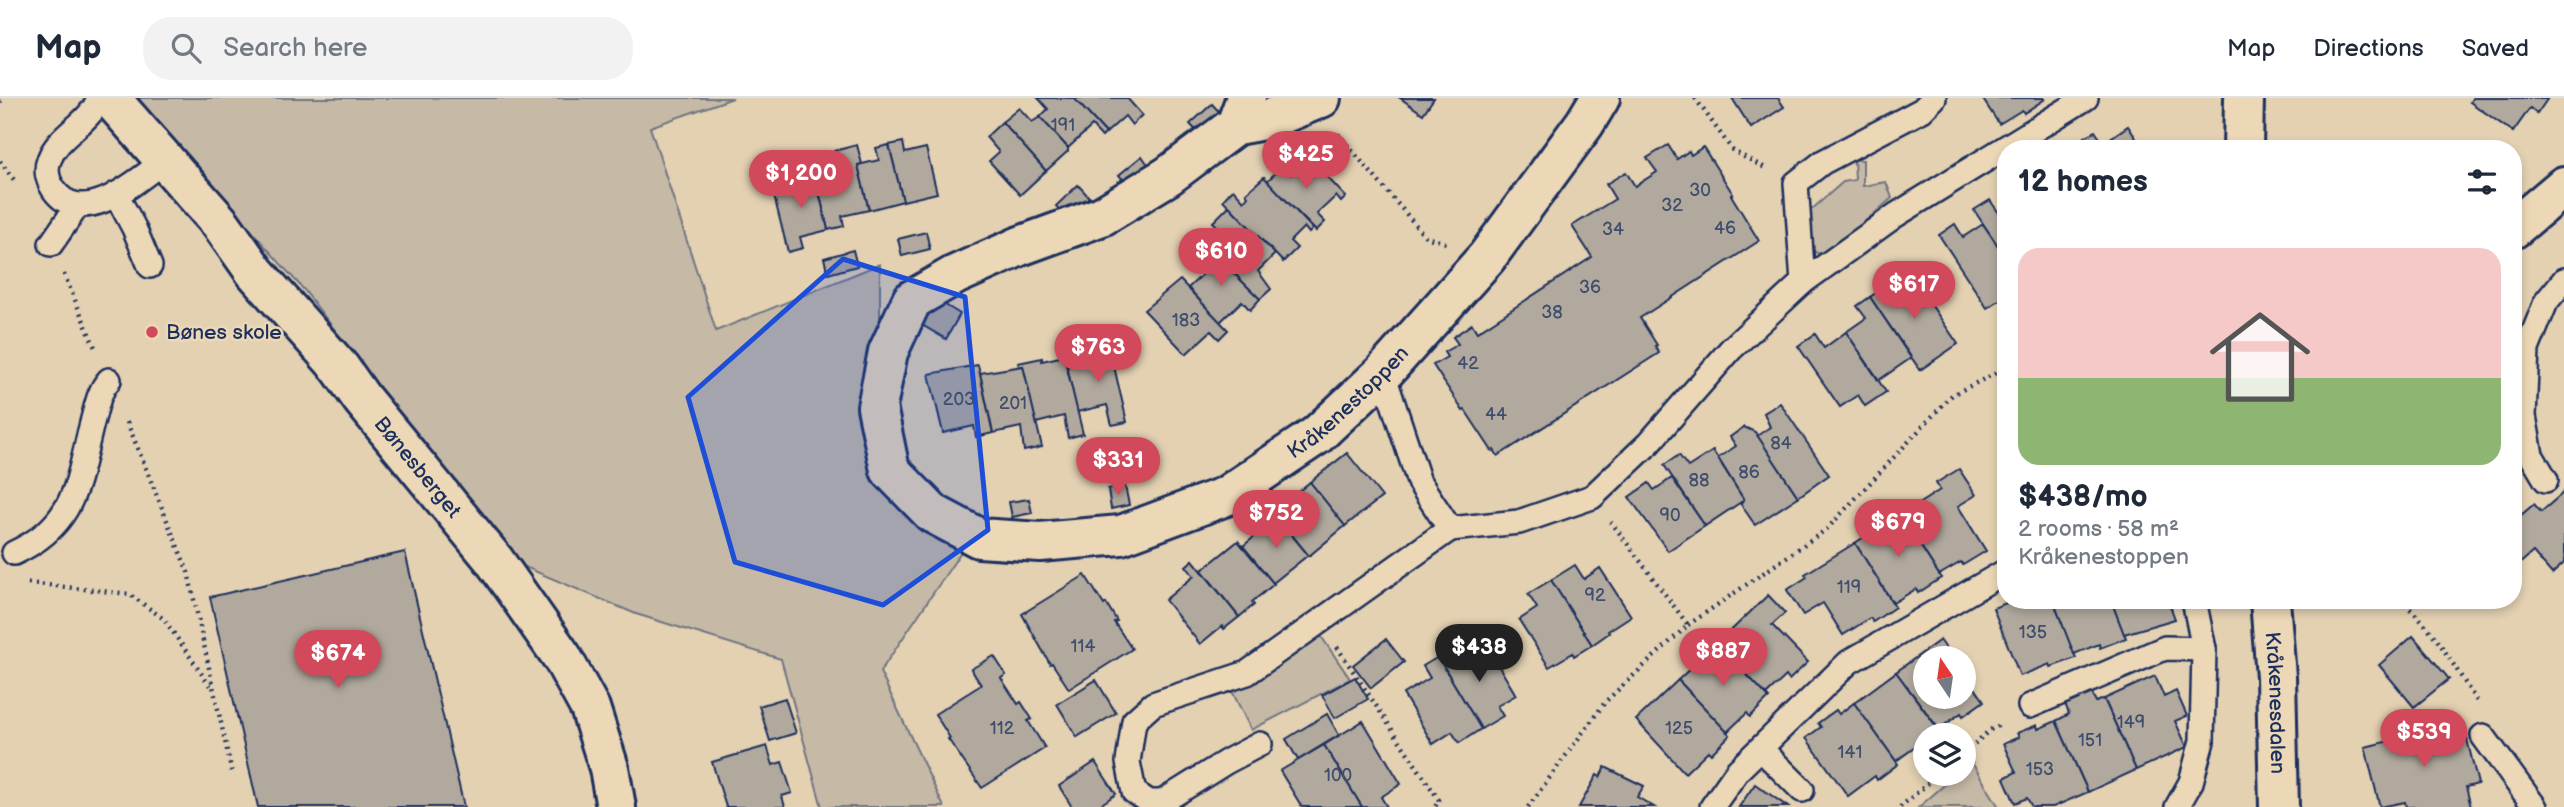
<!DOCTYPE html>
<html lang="en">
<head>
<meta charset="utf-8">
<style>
	body { margin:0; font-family:"Balsamiq Sans",sans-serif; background:#f2f2f3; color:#1f2937; height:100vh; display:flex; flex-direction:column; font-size:26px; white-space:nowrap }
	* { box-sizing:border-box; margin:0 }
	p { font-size:23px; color:#747a83 }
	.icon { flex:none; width:38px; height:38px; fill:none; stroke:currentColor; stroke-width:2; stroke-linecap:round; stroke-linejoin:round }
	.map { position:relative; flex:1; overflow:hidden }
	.sheet { position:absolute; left:1997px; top:42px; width:525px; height:469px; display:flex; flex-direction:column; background:#fff; border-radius:28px; box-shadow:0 4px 10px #0003 }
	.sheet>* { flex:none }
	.needle { width:46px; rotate:347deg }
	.tools { position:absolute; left:1913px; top:548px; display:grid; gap:14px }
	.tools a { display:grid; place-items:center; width:63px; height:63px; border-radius:50%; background:#fff; box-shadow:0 4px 10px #0003; font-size:35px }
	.price { position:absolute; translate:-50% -60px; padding:0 16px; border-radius:24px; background:#d1495b; color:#fff; font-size:23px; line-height:46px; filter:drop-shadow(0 2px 4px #0008) }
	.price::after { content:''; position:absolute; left:50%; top:42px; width:21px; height:16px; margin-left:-10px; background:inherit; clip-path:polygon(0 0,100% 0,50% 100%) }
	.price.on { background:#222; color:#fff }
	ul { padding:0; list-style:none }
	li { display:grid; align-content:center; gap:14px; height:371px; padding:0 21px }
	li+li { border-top:2px solid #e0e1e3 }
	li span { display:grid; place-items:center; height:217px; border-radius:21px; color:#555 }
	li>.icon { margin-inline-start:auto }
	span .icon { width:126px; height:126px; fill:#fffc; stroke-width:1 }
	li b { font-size:30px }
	h2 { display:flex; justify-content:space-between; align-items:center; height:84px; padding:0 21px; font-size:30px }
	header { display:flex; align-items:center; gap:42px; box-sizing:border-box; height:98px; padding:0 35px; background:#fff; border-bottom:2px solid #e0e1e3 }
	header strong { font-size:33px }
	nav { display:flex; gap:38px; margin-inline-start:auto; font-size:24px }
	.search { width:490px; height:63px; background:#f2f2f3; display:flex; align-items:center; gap:18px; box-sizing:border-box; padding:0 24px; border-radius:28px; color:#747a83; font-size:26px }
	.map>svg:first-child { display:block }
</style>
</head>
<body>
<header>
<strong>Map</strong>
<div class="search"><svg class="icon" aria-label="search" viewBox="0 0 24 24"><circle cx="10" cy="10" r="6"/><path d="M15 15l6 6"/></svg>Search here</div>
<nav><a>Map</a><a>Directions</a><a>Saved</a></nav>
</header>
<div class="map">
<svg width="2564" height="709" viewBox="0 0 2564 709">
	<rect width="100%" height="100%" fill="#e4d1b2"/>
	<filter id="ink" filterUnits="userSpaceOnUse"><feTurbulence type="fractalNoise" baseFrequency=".0143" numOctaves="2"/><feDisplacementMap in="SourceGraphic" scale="14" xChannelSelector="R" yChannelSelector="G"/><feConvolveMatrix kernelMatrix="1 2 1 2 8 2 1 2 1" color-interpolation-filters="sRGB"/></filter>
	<g filter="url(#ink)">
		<!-- green -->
		<g fill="#c6b9a6" stroke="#707482" stroke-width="2">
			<polygon points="133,0 733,0 650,29 716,233 880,166 880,369 963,451 880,574 944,709 822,709 781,561 636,516 513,464 304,192"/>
			<polygon points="1854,62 1863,62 1863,88 1886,84 1892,100 1826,158 1809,152 1805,133 1810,113 1843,84 1855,82"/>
			<polygon points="1321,538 1350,581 1251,632 1232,593 1246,588"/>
			<polygon points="1971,663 1999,709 1919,709 1957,676 1964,676 1964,670"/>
		</g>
		<!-- building -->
		<g fill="#b1a99d" stroke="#1b2f5e" stroke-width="2">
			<polygon points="1038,0 1074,0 1106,35 1102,39 1092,28 1068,50 1040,19 1048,11"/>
			<polygon points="1074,0 1127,0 1142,17 1132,27 1125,18 1106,35"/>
			<polygon points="1400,0 1434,0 1423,16"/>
			<polygon points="1732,0 1778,0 1784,9 1751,30"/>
			<polygon points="1982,0 2044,0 2045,1 2024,15 2022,12 1999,26"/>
			<polygon points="2473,0 2548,0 2537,16 2530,10 2513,34 2470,4"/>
			<polygon points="1212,6 1223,18 1201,38 1190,26"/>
			<polygon points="1019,10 1032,24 1040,19 1068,50 1068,53 1046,73 1002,24"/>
			<polygon points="1002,24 1046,73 1020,97 989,63 999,54 986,39"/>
			<polygon points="2128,28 2143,51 2091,51 2083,40 2095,33 2103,45"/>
			<polygon points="2083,40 2091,51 2069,51 2068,50"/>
			<polygon points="903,44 905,55 926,50 937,95 903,103 889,47"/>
			<polygon points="857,47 862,66 858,67 869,112 842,118 844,128 828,132 815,77 839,71 834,53"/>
			<polygon points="889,47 903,103 869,112 858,67 879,62 876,50"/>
			<polygon points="1668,47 1677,61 1689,53 1691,57 1703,49 1733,96 1731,97 1759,143 1640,220 1657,247 1655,248 1659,255 1498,358 1494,352 1492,353 1465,312 1463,313 1433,267 1447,259 1444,254 1458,246 1453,239 1472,226 1477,234 1592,159 1572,128 1615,101 1606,86 1626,74 1635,88 1657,74 1647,60"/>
			<polygon points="1142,58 1151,71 1129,89 1119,77"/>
			<polygon points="1308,59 1346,99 1341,104 1336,98 1317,116 1325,124 1316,133 1267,83 1283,68 1291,76"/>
			<polygon points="804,72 806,79 815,77 828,132 800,139 803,150 788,154 774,98 790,94 786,76"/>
			<polygon points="1264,79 1313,131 1309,135 1304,129 1290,143 1297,150 1283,164 1223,102 1233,91 1244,103 1248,98 1246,95"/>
			<polygon points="1078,87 1089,99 1067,120 1056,108"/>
			<polygon points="1990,102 1999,115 2006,111 2006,160 1974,112"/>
			<polygon points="1229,108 1275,156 1258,173 1271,191 1260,201 1203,145 1218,129 1213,124"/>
			<polygon points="1955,126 1963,139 1983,126 2006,160 2006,198 1987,210 1939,137"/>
			<polygon points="926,134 930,151 902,158 898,141"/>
			<polygon points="853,152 857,168 828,176 824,160"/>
			<polygon points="1210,152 1260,201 1250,212 1242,203 1220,224 1188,190 1203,176 1195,167"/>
			<polygon points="1908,173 1958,246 1920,272 1870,199"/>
			<polygon points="1180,182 1228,232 1219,241 1211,233 1186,256 1144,212"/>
			<polygon points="1870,199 1911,260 1879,282 1846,234 1866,220 1857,208"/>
			<polygon points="937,202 960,216 946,241 922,227 924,225 921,223 929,209"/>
			<polygon points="1846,234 1886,294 1865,308 1858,297 1840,309 1798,248 1815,236 1824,250"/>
			<polygon points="1109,247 1127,324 1112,327 1107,307 1077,314 1067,268 1088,264 1085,253"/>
			<polygon points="1064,258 1083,336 1068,340 1064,318 1036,325 1023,268 1019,269 1018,265 1042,260 1042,263"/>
			<polygon points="978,267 993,335 976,339 974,328 943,335 929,276"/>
			<polygon points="1023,268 1042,349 1024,353 1021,329 993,335 980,275"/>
			<polygon points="1780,305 1829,377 1798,399 1757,338 1770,329 1764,315"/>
			<polygon points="1744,329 1755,334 1798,399 1755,427 1740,405 1744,402 1718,360 1736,348 1730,339"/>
			<polygon points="1713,353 1744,402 1705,428 1664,367 1679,357 1688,369"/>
			<polygon points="1347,355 1382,399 1345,428 1310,384"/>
			<polygon points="1959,371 1976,397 1958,408 1986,453 1963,467 1961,464 1939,477 1901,417 1940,392 1936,385"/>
			<polygon points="1672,380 1705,428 1668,453 1629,399 1649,385 1654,392"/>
			<polygon points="1310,384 1345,428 1309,458 1273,414"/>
			<polygon points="1125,388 1129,407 1111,411 1108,391"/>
			<polygon points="2564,394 2564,465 2552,476 2533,454 2516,469 2513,465 2513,424 2534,406 2541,414"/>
			<polygon points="1029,401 1032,415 1012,419 1009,404"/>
			<polygon points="1900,416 1941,480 1918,495 1916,491 1893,505 1855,445"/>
			<polygon points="1278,420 1308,457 1273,485 1243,448"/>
			<polygon points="1238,443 1274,486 1252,504 1254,507 1239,519 1202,472"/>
			<polygon points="1855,445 1895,509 1873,524 1870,520 1843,537 1823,505 1803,517 1787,492 1807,479 1805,476"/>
			<polygon points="405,454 464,709 258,709 210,499"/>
			<polygon points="1193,462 1239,519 1224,531 1222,528 1200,546 1165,502 1194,478 1186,468"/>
			<polygon points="1575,467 1584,481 1600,470 1631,518 1608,533 1609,535 1592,547 1551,482"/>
			<polygon points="1085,477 1104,507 1106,505 1117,523 1114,524 1132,551 1069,591 1052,565 1050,566 1022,516"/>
			<polygon points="1551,482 1592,547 1574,558 1573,555 1549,569 1519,522 1537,510 1528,496"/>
			<polygon points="1768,497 1785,515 1772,527 1808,564 1789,582 1786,578 1766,597 1717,546"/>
			<polygon points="2014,502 2053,502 2076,560 2051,569 2050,566 2020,578 1993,510"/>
			<polygon points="2053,502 2111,502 2126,540 2100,550 2099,546 2074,556"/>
			<polygon points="2111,502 2168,502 2175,521 2124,536"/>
			<polygon points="2413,538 2449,581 2414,609 2379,567"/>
			<polygon points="1386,541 1404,564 1371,590 1353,567"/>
			<polygon points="1940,542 1953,560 1925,560 1925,598 1964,598 1964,574 1984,603 1963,618 1961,615 1939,631 1896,574"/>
			<polygon points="1717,545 1769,600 1750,619 1747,615 1727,634 1678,582"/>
			<polygon points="1486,547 1516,597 1497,608 1503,618 1481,631 1438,559 1451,550 1459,563"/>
			<polygon points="994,558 1006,577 1001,580 1018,606 1021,604 1032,621 1028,623 1045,650 982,690 948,641 950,640 935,616 981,587 971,571"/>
			<polygon points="1438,559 1481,631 1459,645 1452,634 1433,646 1403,596 1430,580 1423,568"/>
			<polygon points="1896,574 1941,635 1925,637 1925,647 1920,650 1918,647 1896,663 1854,605"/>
			<polygon points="2155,578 2164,599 2176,593 2187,618 2175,623 2187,649 2136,672 2104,601"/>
			<polygon points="1355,579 1368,601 1335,620 1322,597"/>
			<polygon points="1096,582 1116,615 1077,639 1057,606"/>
			<polygon points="1678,582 1730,637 1711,656 1708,653 1685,675 1636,622"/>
			<polygon points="2090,591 2096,604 2104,601 2136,672 2088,694 2056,623 2069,616 2064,603"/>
			<polygon points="785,600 796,635 770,643 759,608"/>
			<polygon points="1854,605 1898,666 1877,682 1875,678 1848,698 1806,640 1821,629 1818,625 1836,612 1839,616"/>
			<polygon points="1327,616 1339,637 1298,662 1286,641"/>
			<polygon points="1363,623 1401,686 1381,699 1387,709 1362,709 1324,647"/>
			<polygon points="2056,623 2088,694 2053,709 2032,709 2027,700 2015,705 2004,680 2016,674 2003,646 2019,639 2017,635 2037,627 2038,631"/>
			<polygon points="2463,625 2478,686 2466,689 2471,709 2406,709 2405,704 2380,709 2365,649"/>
			<polygon points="1324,647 1362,709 1302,709 1280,673"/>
			<polygon points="767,648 773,667 782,664 792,695 782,698 785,709 726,709 712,664"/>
			<polygon points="1095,664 1116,696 1097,709 1072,709 1059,688"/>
			<polygon points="1605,669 1644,688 1637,699 1654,709 1579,709 1597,677 1600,679"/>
			<polygon points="1755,686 1788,709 1739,709"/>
		</g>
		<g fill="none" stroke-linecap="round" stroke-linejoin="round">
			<!-- service casing -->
			<g stroke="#1b2f5e" stroke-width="28">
				<g id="service">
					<path d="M99,0C90,26 58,36 49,62C45,72 48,83 54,92C83,132 138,82 165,62"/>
					<polyline points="116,96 134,130 150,168"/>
					<polyline points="51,146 78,107"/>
					<polyline points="1803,184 1796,85 1823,64 1922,12 1934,0"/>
					<polyline points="1383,275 1419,384 1450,431 1519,424 1592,399 1649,345 1731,251 1803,184 1896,117 2086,0"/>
					<polyline points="2546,382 2531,357 2524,318 2527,251 2546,204 2564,182"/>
					<path d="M14,455C79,425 77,381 93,321C97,307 99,293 109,282"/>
					<polyline points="2030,608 2165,550 2204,551"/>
					<polyline points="2483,638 2535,709"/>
					<polyline points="1260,646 1226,664 1162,704 1149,704 1134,694 1128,664 1134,623 1153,606 1247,575 1450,431"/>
					<polyline points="1761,651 1802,692"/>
					<polyline points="1712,709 1738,672 1849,564 2006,473"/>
					<polyline points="2177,709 2191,684 2202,643 2204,551 2194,502"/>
				</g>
			</g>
			<!-- minor casing -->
			<g stroke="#1b2f5e" stroke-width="44">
				<g id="minor">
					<path id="s1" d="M110,0L221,126L255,174L340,270L362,301L494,462L562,559L590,610L609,670L616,709"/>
					<path id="s2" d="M1246,0L1236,27L1168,78L1102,118L1020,148L955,177L912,202L888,254L877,309L890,372L932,415L979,440L1040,444L1121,437L1226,398L1317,337L1383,275L1487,159L1585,25L1600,0"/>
					<polyline points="1236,27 1270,21 1321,0"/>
					<polyline points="2243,51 2244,0"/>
					<polyline points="2513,131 2564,88"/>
					<path id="s3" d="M2270,502L2276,579L2279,709"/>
				</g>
			</g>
			<!-- path -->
			<g stroke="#1b2f5e" stroke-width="4.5" stroke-dasharray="2 5" stroke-linecap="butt">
				<polyline points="1695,0 1733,53 1767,71"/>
				<polyline points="0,4 4,0"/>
				<polyline points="1338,36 1426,139 1446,145"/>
				<polyline points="0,63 14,82"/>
				<polyline points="64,176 96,252"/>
				<polyline points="127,324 188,474 232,675"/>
				<polyline points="28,485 129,496 164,521 212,591"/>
				<path d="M2399,502C2434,527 2455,572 2479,606"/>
				<polyline points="1688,527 1827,431 1952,297 2006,270"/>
				<polyline points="1337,549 1439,702 1435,709"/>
				<polyline points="1964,655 1990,632 2002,626"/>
				<polyline points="1528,709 1606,603 1688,527 1611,424"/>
				<polyline points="1900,709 1939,676"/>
			</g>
			<!-- service -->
			<use href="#service" stroke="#ecd8b6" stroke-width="23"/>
			<!-- minor -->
			<use href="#minor" stroke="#ecd8b6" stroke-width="38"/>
		</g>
	</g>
	<!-- marked area -->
	<path fill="#1d4ed8" fill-opacity="0.2" stroke="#1d4ed8" stroke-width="5" stroke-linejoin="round" d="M843,161L965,199L988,432L883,507L735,464L688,299Z"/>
	<!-- markers -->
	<circle fill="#d1495b" stroke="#ecd8b6" stroke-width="2.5" cx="152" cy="234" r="7"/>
	<g text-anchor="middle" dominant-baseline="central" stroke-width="5" stroke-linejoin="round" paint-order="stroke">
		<!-- number labels -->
		<g font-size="18" fill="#404e6e">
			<text x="1063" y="27">191</text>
			<text x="1700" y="92">30</text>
			<text x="1672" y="107">32</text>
			<text x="1725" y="130">46</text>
			<text x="1613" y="131">34</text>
			<text x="1590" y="189">36</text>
			<text x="1552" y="214">38</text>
			<text x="1186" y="222">183</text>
			<text x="1468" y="265">42</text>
			<text x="959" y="301">203</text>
			<text x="1013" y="305">201</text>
			<text x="1496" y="316">44</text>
			<text x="1781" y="345">84</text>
			<text x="1749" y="374">86</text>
			<text x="1699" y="382">88</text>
			<text x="1670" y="417">90</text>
			<text x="1849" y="489">119</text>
			<text x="1595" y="497">92</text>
			<text x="2033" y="534">135</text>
			<text x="1083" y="548">114</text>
			<text x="2131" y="624">149</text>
			<text x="1002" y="630">112</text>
			<text x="1679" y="630">125</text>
			<text x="2090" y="642">151</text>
			<text x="1850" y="654">141</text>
			<text x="2040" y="671">153</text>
			<text x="1338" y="677">100</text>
		</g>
		<!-- poi labels -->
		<g font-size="21" fill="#1b2f5e" stroke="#ecd8b6" text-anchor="start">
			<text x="166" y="234">Bønes skole</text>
		</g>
		<!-- street labels -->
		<g font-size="21" fill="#1b2f5e" stroke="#ecd8b6">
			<text stroke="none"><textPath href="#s2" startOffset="1099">Kråkenestoppen</textPath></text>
			<text stroke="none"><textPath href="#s1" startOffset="481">Bønesberget</textPath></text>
			<text stroke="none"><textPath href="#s3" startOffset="103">Kråkenesdalen</textPath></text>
		</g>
	</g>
</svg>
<div class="tools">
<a><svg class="needle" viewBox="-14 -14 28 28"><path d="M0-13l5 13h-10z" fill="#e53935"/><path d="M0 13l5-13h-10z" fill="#747a83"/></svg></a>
<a><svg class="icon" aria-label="layers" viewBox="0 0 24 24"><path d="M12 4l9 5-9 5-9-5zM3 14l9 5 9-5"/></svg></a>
</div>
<b class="price" style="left:1306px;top:93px">$425</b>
<b class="price" style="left:801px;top:112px">$1,200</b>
<b class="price" style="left:1221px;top:190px">$610</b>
<b class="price" style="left:1914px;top:223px">$617</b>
<b class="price" style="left:1098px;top:286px">$763</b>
<b class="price" style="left:1118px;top:399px">$331</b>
<b class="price" style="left:1276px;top:452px">$752</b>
<b class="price" style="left:1898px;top:461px">$679</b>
<b class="price on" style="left:1479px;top:586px">$438</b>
<b class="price" style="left:1723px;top:590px">$887</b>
<b class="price" style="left:338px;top:592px">$674</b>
<b class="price" style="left:2424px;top:671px">$539</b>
<section class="sheet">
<h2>12 homes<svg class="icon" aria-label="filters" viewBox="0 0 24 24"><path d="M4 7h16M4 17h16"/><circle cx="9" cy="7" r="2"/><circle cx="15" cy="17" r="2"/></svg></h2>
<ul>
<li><span style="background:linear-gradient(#f6c9c9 60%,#8fb573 0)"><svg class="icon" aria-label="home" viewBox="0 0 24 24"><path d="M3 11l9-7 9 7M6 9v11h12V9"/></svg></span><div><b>$438/mo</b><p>2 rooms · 58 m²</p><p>Kråkenestoppen</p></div></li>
</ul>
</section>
</div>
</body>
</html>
